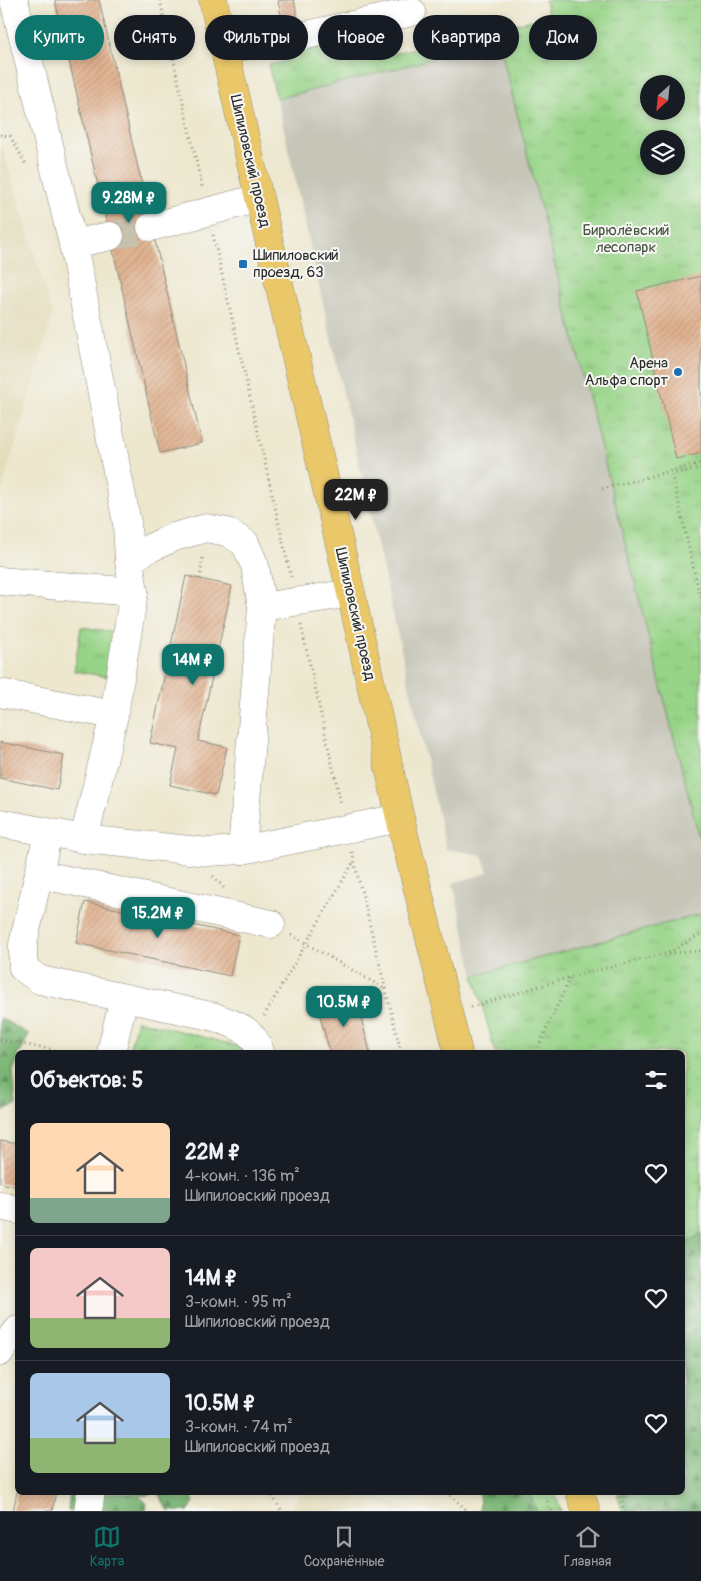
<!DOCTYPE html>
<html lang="ru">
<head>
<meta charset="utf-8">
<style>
	body { margin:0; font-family:Pangolin,sans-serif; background:#242831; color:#f1f3f6; height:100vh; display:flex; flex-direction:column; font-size:19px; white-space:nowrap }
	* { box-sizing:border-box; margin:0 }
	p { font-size:16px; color:#9ea1a6 }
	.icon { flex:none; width:28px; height:28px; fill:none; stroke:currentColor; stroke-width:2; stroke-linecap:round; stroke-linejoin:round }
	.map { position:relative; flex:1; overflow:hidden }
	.details { position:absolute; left:15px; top:1050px; width:670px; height:445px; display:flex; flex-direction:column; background:#171b24; border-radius:8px; box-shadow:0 2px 8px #0003 }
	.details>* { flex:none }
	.banner { position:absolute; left:15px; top:15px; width:671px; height:45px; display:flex; gap:10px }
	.needle { width:32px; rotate:207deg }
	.controls { position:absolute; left:640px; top:75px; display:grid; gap:10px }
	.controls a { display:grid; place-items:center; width:45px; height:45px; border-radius:50%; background:#171b24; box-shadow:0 2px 8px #0003; font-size:25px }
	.price { position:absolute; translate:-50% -42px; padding:0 11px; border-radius:10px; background:#0f766e; color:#fff; font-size:16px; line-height:32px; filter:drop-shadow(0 1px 2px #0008) }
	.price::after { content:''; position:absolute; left:50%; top:30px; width:15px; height:11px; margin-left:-8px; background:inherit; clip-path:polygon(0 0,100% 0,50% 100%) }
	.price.on { background:#222; color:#fff }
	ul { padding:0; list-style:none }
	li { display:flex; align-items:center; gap:15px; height:125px; padding:0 15px }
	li+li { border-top:1px solid #363941 }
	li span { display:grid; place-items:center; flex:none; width:140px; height:100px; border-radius:8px; color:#555 }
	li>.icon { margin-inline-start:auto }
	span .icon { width:60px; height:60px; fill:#fffc; stroke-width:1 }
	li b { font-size:21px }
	h2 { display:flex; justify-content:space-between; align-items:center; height:60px; padding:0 15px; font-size:21px }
	.chip { padding:0 18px; border-radius:22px; background:#171b24; box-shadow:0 2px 8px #0003; font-size:18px; line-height:45px }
	.chip.on { background:#0f766e; color:#fff }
	.tab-bar { display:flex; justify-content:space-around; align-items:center; height:70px; border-top:1px solid #363941; background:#171b24; font-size:14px; color:#9ea1a6 }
	.tab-bar a { display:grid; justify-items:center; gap:2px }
	.tab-bar .on { color:#0f766e }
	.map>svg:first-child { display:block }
</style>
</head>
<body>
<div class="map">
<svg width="701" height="1511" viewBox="0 0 701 1511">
	<defs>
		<pattern id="grass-tufts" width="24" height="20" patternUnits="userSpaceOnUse" patternTransform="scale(1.25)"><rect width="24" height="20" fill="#98d488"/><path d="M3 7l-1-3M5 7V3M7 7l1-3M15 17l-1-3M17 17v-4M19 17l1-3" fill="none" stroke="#83b676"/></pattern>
		<pattern id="forest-firs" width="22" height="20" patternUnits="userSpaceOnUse" patternTransform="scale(1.25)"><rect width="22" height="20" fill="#7ab674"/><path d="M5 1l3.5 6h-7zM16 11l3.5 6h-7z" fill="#64945f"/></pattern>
		<pattern id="building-hatch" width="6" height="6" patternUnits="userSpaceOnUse" patternTransform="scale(1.25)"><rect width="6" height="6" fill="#e0b18e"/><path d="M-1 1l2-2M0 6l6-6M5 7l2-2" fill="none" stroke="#c0987b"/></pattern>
	</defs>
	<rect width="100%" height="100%" fill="#f6f6f2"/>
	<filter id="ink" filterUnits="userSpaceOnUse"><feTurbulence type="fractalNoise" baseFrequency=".02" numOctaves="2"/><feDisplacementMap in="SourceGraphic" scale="10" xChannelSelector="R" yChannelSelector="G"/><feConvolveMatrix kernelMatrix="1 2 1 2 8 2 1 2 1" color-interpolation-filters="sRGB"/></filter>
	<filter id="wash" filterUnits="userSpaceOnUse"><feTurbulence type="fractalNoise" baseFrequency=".0096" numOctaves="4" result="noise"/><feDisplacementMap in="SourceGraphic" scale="20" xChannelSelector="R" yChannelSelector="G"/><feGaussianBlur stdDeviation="1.12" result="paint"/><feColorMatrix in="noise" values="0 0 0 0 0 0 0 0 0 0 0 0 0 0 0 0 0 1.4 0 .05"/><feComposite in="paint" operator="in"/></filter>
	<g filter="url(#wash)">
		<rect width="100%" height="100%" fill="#ede7ce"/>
		<!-- built -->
		<g fill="#e3dcba">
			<polygon points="0,146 2,146 53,315 0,496"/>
			<polygon points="299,1493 371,1493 411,1511 291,1511"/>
		</g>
		<!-- industrial -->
		<polygon fill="#c6c5b8" points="499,42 701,845 701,914 474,976 453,883 488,873 482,855 446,849 277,99"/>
		<!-- grass -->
		<g fill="url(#grass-tufts)" stroke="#62805a" fill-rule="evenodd">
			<path d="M545,0H701V845L499,42L277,99L268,65L288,61L287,52L366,32L374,58L548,16ZM649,84H676V111H649ZM649,139H676V166H649Z"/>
			<polygon points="81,627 116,632 109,677 74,671"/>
			<polygon points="701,914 701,1511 622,1511 617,1493 682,1492 682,1052 495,1052 474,976"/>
			<polygon points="137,1020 245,1048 242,1052 129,1052"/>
			<polygon points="499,1493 555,1493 561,1511 505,1511"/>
		</g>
		<!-- forest -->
		<g fill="url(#forest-firs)" stroke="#527050">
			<polygon points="0,1018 29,1034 21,1052 18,1052 17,1061 13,1071 16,1105 0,1113"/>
			<polygon points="701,1233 701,1511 627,1511 622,1493 682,1492 683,1246"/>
			<polygon points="70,1493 151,1493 147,1495 138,1496 147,1503 146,1511 68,1511"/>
			<polygon points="158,1493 190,1493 194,1502 188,1511 169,1511"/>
			<polygon points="479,1493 529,1493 537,1511 481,1511 480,1509"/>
		</g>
		<g id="blocks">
			<!-- building -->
			<g fill="url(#building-hatch)">
				<polygon points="55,0 99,0 202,443 160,453"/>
				<polygon points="285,0 294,0 299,25 284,28 278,1"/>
				<polygon points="701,276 701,453 676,459 637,291"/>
				<polygon points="186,576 232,586 198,741 227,747 216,795 170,785 178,749 150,743"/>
				<polygon points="0,742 64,755 57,790 0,778"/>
				<polygon points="85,902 239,935 230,976 76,943"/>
				<polygon points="356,999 370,1052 330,1052 318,1009"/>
				<polygon points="0,1141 18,1144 18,1187 0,1183"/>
				<polygon points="17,1492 56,1492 52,1511 13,1511"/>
			</g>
		</g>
	</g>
	<g filter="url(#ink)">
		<use href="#blocks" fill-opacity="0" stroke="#8c897c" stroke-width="1"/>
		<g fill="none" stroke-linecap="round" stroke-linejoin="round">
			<!-- minor-tunnel -->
			<polyline stroke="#c6c1ad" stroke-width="28" stroke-dasharray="28 14" stroke-linecap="butt" points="110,236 151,227"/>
			<!-- minor casing -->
			<g stroke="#8c897c" stroke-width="29">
				<g id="minor">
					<polyline points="14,0 73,244 127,523 129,560 134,592 114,715 84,839"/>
					<polyline points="224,49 284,40 412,12"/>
					<polyline points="151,227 259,198"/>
					<polyline points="73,244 110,236"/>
					<polyline points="129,560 150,548 174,537 206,528 227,532 245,543 255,566 262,607 242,850"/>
					<polyline points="0,581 134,592"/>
					<polyline points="262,607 351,593"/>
					<polyline points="0,693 114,715"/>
					<polyline points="0,823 84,839 208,852 242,850 400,818"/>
					<path d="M48,833L23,944V968L40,980L215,1017C235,1025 254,1029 260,1052"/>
					<polyline points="39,874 271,924"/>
					<polyline points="111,1052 124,998"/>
					<polyline points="0,1206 18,1210"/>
					<polyline points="0,1352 18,1330"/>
					<polyline points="88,1511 91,1492"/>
				</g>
			</g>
			<!-- major casing -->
			<g stroke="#8c897c" stroke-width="29">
				<g id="major">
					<polyline points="213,0 351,593 400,818 458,1052"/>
					<polyline points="580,1492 586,1511"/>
				</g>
			</g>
			<!-- path -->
			<g stroke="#8c897c" stroke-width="3" stroke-dasharray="1 4" stroke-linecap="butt">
				<polyline points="160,0 202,187"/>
				<polyline points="0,135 10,136 27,166"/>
				<polyline points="213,235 291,577"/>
				<polyline points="701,468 672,474 701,601"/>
				<polyline points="602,489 701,463"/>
				<polyline points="200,579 203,555"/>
				<polyline points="301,625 341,804"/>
				<polyline points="352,852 401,1052"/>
				<polyline points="213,876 224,888"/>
				<polyline points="291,935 385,989"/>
				<polyline points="669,953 701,951"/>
				<polyline points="471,1007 570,977 668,953 701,934"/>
				<polyline points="264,1016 354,861"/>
				<polyline points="0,1040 65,1052"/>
				<polyline points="536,1052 570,978"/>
				<polyline points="269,1492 282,1511"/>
				<polyline points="446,1492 468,1511"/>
				<polyline points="543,1492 552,1511"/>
				<polyline points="618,1492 624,1511"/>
			</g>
			<!-- minor -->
			<use href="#minor" stroke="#fff" stroke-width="28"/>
			<!-- major -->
			<use href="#major" stroke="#eac769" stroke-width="28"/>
		</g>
	</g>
	<!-- markers -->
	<g fill="#1f6fb2" stroke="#f6f6f2" stroke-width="2">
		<rect x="238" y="259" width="10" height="10" rx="2.5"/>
		<circle cx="678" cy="372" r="5"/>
	</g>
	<g text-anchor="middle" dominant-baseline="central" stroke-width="4" stroke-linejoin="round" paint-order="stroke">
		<!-- street labels -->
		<g font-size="15" fill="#2b2b2b" stroke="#f6f6f2">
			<text transform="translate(250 161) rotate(77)">Шипиловский проезд</text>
			<text transform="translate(355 614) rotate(77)">Шипиловский проезд</text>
		</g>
		<!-- park labels -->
		<g font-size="15" fill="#465542" stroke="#f6f6f2">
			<text x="626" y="230">Бирюлёвский<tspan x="626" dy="17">лесопарк</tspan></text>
		</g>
		<!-- poi labels -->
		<g font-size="15" fill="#2b2b2b" stroke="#f6f6f2" text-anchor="start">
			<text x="253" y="255">Шипиловский<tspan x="253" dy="17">проезд, 63</tspan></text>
			<text x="668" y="363" text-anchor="end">Арена<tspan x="668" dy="17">Альфа спорт</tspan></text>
		</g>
	</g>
</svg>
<div class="controls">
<a><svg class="needle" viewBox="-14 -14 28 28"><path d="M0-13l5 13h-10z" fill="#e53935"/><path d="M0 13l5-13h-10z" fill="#9ea1a6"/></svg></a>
<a><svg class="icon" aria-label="layers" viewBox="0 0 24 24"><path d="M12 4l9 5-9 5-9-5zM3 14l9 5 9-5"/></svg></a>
</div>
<b class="price" style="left:129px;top:224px">9.28M ₽</b>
<b class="price on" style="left:356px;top:521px">22M ₽</b>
<b class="price" style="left:193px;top:686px">14M ₽</b>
<b class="price" style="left:158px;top:939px">15.2M ₽</b>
<b class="price" style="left:344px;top:1028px">10.5M ₽</b>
<div class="banner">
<a class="chip on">Купить</a>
<a class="chip">Снять</a>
<a class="chip">Фильтры</a>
<a class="chip">Новое</a>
<a class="chip">Квартира</a>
<a class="chip">Дом</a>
</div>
<section class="details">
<h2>Объектов: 5<svg class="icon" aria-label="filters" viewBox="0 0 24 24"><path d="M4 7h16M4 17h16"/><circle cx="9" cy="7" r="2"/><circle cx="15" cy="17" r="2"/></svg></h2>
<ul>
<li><span style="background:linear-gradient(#ffd9b3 75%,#7fa58c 0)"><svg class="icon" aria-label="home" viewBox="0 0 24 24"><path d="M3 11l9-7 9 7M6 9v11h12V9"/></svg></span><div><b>22M ₽</b><p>4-комн. · 136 m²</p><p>Шипиловский проезд</p></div><svg class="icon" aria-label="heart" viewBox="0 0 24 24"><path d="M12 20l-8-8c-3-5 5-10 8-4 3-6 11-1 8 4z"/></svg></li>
<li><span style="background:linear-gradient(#f6c9c9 70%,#8fb573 0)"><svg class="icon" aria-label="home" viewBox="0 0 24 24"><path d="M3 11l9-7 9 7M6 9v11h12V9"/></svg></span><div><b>14M ₽</b><p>3-комн. · 95 m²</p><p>Шипиловский проезд</p></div><svg class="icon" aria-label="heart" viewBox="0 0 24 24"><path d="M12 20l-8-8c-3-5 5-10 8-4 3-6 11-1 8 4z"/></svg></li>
<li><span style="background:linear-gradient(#a9c7e8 65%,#8fb573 0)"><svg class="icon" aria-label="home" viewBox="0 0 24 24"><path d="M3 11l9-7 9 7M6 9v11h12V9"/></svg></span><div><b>10.5M ₽</b><p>3-комн. · 74 m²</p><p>Шипиловский проезд</p></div><svg class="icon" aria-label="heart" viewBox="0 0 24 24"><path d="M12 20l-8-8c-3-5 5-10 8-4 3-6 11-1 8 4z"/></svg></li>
</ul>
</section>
</div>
<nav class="tab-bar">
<a class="on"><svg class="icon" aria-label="map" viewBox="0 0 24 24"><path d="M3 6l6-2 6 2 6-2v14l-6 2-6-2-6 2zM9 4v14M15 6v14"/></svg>Карта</a>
<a><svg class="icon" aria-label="saved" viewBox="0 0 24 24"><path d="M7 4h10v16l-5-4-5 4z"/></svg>Сохранённые</a>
<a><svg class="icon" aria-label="home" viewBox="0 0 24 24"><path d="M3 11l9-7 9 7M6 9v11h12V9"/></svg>Главная</a>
</nav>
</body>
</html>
